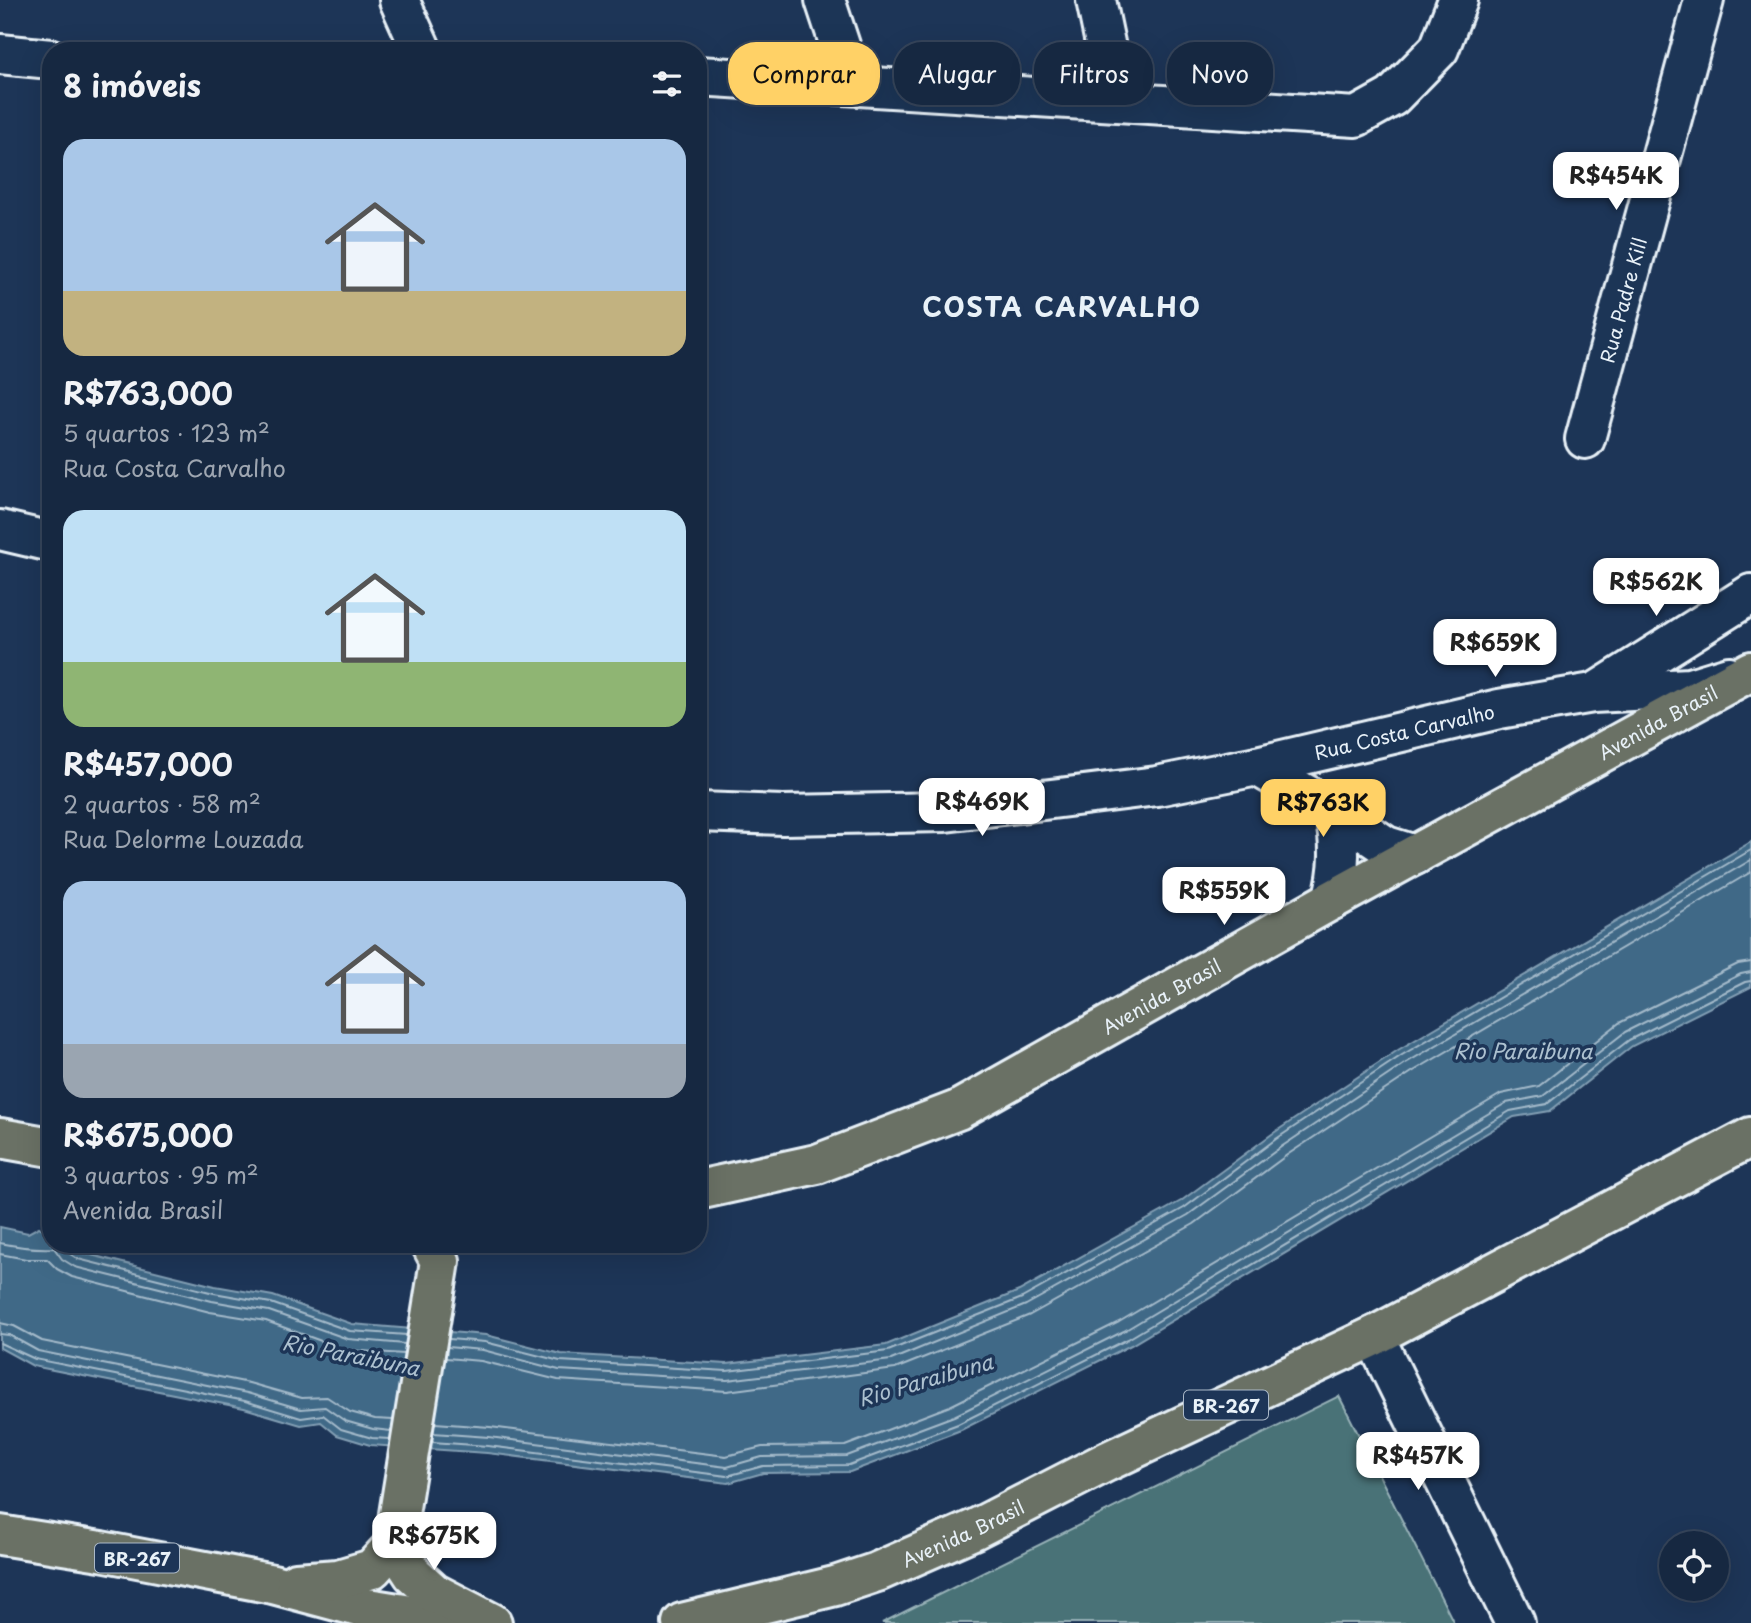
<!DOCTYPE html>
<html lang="pt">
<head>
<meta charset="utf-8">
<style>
	body { margin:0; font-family:"Playpen Sans",sans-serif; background:#1f3048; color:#f1f3f6; height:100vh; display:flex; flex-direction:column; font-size:26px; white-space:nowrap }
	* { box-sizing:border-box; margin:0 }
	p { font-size:23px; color:#9ea6b1 }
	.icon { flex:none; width:38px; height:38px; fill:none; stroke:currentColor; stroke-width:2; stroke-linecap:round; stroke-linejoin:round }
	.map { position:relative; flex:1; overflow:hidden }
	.side { position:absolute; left:42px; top:42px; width:665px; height:1211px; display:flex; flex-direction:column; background:#162841; border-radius:28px; box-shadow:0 7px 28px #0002,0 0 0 2px #35445a }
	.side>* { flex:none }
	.guide { position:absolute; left:728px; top:42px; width:665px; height:63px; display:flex; gap:14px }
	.tools { position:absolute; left:1659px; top:1531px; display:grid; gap:14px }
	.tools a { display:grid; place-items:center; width:70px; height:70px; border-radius:50%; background:#162841; box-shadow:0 7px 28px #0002,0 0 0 2px #35445a; font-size:35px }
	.price { position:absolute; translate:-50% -60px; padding:0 16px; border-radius:14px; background:#fff; color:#222; font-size:23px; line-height:46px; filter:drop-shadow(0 2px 4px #0008) }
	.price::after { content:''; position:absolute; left:50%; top:42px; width:21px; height:16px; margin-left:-10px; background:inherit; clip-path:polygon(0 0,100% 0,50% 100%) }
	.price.current { background:#ffd166; color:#111 }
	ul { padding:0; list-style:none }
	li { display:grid; align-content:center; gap:14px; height:371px; padding:0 21px }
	li span { display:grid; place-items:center; height:217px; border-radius:21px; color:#555 }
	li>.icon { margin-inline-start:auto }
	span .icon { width:126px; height:126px; fill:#fffc; stroke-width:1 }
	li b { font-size:30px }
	h2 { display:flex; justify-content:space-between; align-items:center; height:84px; padding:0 21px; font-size:30px }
	.pill { padding:0 24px; border-radius:28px; background:#162841; box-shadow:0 7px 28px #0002,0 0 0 2px #35445a; font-size:24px; line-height:63px }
	.pill.current { background:#ffd166; color:#111 }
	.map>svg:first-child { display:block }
</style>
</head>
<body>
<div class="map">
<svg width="1751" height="1623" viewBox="0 0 1751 1623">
	<rect width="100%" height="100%" fill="#1d3557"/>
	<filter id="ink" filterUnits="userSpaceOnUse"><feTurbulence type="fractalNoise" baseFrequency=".0143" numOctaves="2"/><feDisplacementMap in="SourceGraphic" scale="14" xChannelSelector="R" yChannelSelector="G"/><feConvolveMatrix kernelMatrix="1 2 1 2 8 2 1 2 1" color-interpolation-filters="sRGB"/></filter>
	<g filter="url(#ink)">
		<!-- green -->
		<polygon fill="#487277" stroke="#98b2b8" stroke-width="2" points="1339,1396 1454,1623 882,1623"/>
		<!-- water -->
		<polygon fill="#406987" stroke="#839fb4" stroke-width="2" points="1751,842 1751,987 1632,1046 1550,1111 1514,1117 1131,1345 961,1430 850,1472 763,1473 728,1483 487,1453 370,1445 337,1435 321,1422 301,1425 244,1408 33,1366 0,1348 0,1227 28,1233 39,1227 51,1234 51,1244 67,1244 79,1252 215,1286 273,1296 352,1324 486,1335 561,1354 727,1364 886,1345 1019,1291 1181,1201 1272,1134 1398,1050"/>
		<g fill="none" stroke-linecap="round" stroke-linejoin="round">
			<!-- shore -->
			<g stroke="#a5bbcb" stroke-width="2">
				<path d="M0,1243C19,1247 35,1249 54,1248L62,1259L75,1267L212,1301L269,1311L348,1339L405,1344"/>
				<polyline points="65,1244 67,1252 78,1259 214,1293 271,1303 350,1331 407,1335"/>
				<polyline points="0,1254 26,1259 47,1259 57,1269 72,1277 210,1312 266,1321 346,1350 404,1354"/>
				<polyline points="0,1323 14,1326 42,1341 249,1383 302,1398 327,1397 350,1412 375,1419 393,1420"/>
				<polyline points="0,1334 9,1335 38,1351 247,1393 301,1409 325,1407 345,1421 373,1429 391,1431"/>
				<polyline points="449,1339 485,1342 560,1361 727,1371 888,1351 1022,1298 1184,1208 1276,1139 1402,1055 1751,850"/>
				<polyline points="0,1343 35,1359 245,1401 301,1418 323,1415 341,1429 372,1438 390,1439"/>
				<polyline points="447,1347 483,1350 559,1370 727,1380 891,1360 1026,1305 1188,1215 1281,1147 1406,1063 1751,860"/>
				<polyline points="446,1358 481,1361 558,1380 727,1391 895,1369 1030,1315 1194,1224 1287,1155 1412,1072 1751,872"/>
				<polyline points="435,1423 490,1427 726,1456 762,1447 845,1446 950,1406 1119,1322 1501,1094 1539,1086 1619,1023 1738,964 1751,962"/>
				<polyline points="433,1433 489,1437 727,1467 762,1457 847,1456 954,1416 1124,1331 1506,1103 1543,1096 1625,1032 1741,974 1751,972"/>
				<polyline points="432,1442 488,1446 727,1476 763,1466 849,1465 958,1424 1128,1339 1510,1111 1547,1104 1629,1040 1745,982 1751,981"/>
			</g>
			<!-- minor casing -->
			<g stroke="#e8f1f8" stroke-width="44">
				<g id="minor">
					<polyline points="399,0 422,51"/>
					<polyline points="825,0 853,85"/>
					<polyline points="1096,0 1117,101"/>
					<polyline points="0,54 51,59"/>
					<polyline points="698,76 1356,117 1392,97 1439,49 1458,0"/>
					<path id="s1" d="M1585,439L1704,0"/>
					<polyline points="0,530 51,542"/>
					<polyline points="1596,692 1751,594"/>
					<polyline points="1257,766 1334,811 1386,846 1415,855"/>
					<path id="s2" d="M698,812L783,815L945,812L1157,786L1257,766L1499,709L1593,693L1690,688L1729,676"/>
					<path d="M1332,900C1341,869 1341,842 1334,811"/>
					<polyline points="1374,1336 1515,1623"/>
				</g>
			</g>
			<!-- major casing -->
			<g stroke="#e8f1f8" stroke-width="44">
				<g id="major">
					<path id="s3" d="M698,1190L817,1164L958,1110L1332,900L1751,671"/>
				</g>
			</g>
			<!-- highway casing -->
			<g stroke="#e8f1f8" stroke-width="44">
				<g id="highway">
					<polyline points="0,1138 51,1147"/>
					<polyline points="0,1535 101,1551 273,1584 355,1606 460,1623"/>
					<polyline points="394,1545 413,1574 434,1593 492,1623"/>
					<polyline points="296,1582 338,1579 372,1569 394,1545 440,1261 431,1244"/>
					<path id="s4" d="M682,1623L835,1586L877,1572L975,1529L1106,1462L1374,1336L1751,1137"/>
				</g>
			</g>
			<!-- minor -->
			<use href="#minor" stroke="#1d3557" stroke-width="38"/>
			<!-- major -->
			<use href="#major" stroke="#6b7165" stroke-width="38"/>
			<!-- highway -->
			<use href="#highway" stroke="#6b7165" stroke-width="38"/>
		</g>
	</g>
	<g text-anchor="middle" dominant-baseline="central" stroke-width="7" stroke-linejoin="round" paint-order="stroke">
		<!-- shield labels -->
		<g fill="#1d3557" stroke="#abb9c8" stroke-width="2">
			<rect x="1184" y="1390.5" width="84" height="29" rx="5"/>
			<rect x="95" y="1543.5" width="84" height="29" rx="5"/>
		</g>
		<g font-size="18" font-weight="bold" fill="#e8f1f8">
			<text x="1226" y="1405">BR-267</text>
			<text x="137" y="1558">BR-267</text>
		</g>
		<!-- street labels -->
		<g font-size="19" fill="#e8f1f8" stroke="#1d3557">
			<text stroke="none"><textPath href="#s1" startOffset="144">Rua Padre Kill</textPath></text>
			<text stroke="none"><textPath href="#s3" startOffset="1073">Avenida Brasil</textPath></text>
			<text stroke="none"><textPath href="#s2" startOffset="714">Rua Costa Carvalho</textPath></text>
			<text stroke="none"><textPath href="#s3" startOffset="506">Avenida Brasil</textPath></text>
			<text stroke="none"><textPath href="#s4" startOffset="296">Avenida Brasil</textPath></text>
		</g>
		<!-- water labels -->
		<g font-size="21" font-style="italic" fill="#adc1d0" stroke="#1d3557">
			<text x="1523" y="1050">Rio Paraibuna</text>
			<text transform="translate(351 1354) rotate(11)">Rio Paraibuna</text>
			<text transform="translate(925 1379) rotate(-16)">Rio Paraibuna</text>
		</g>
		<!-- district labels -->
		<g font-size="26" font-weight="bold" letter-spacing="2" fill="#e8f1f8" stroke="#1d3557">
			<text x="1062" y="306">COSTA CARVALHO</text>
		</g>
	</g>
</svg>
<div class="tools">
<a><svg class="icon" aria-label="locate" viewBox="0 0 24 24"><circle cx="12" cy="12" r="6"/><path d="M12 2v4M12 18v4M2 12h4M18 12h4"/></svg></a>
</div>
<b class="price" style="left:1616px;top:212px">R$454K</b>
<b class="price" style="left:1656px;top:618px">R$562K</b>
<b class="price" style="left:1495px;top:679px">R$659K</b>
<b class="price" style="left:982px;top:838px">R$469K</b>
<b class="price current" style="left:1323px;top:839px">R$763K</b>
<b class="price" style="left:1224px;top:927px">R$559K</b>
<b class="price" style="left:1418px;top:1492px">R$457K</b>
<b class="price" style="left:434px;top:1572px">R$675K</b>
<div class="guide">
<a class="pill current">Comprar</a>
<a class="pill">Alugar</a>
<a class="pill">Filtros</a>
<a class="pill">Novo</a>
</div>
<section class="side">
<h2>8 imóveis<svg class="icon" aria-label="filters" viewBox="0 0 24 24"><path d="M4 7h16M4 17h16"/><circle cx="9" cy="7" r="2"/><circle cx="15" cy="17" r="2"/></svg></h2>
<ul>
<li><span style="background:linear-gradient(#a9c7e8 70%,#c2b280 0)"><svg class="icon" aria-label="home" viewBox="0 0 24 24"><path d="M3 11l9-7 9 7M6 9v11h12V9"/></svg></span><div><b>R$763,000</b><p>5 quartos · 123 m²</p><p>Rua Costa Carvalho</p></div></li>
<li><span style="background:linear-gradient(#bfe0f5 70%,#8fb573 0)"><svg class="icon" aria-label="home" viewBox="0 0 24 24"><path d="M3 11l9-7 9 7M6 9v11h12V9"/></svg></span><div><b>R$457,000</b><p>2 quartos · 58 m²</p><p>Rua Delorme Louzada</p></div></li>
<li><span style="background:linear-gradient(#a9c7e8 75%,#9aa5b1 0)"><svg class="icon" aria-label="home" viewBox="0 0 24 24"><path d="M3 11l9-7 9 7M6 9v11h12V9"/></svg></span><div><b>R$675,000</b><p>3 quartos · 95 m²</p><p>Avenida Brasil</p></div></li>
</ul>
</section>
</div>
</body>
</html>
